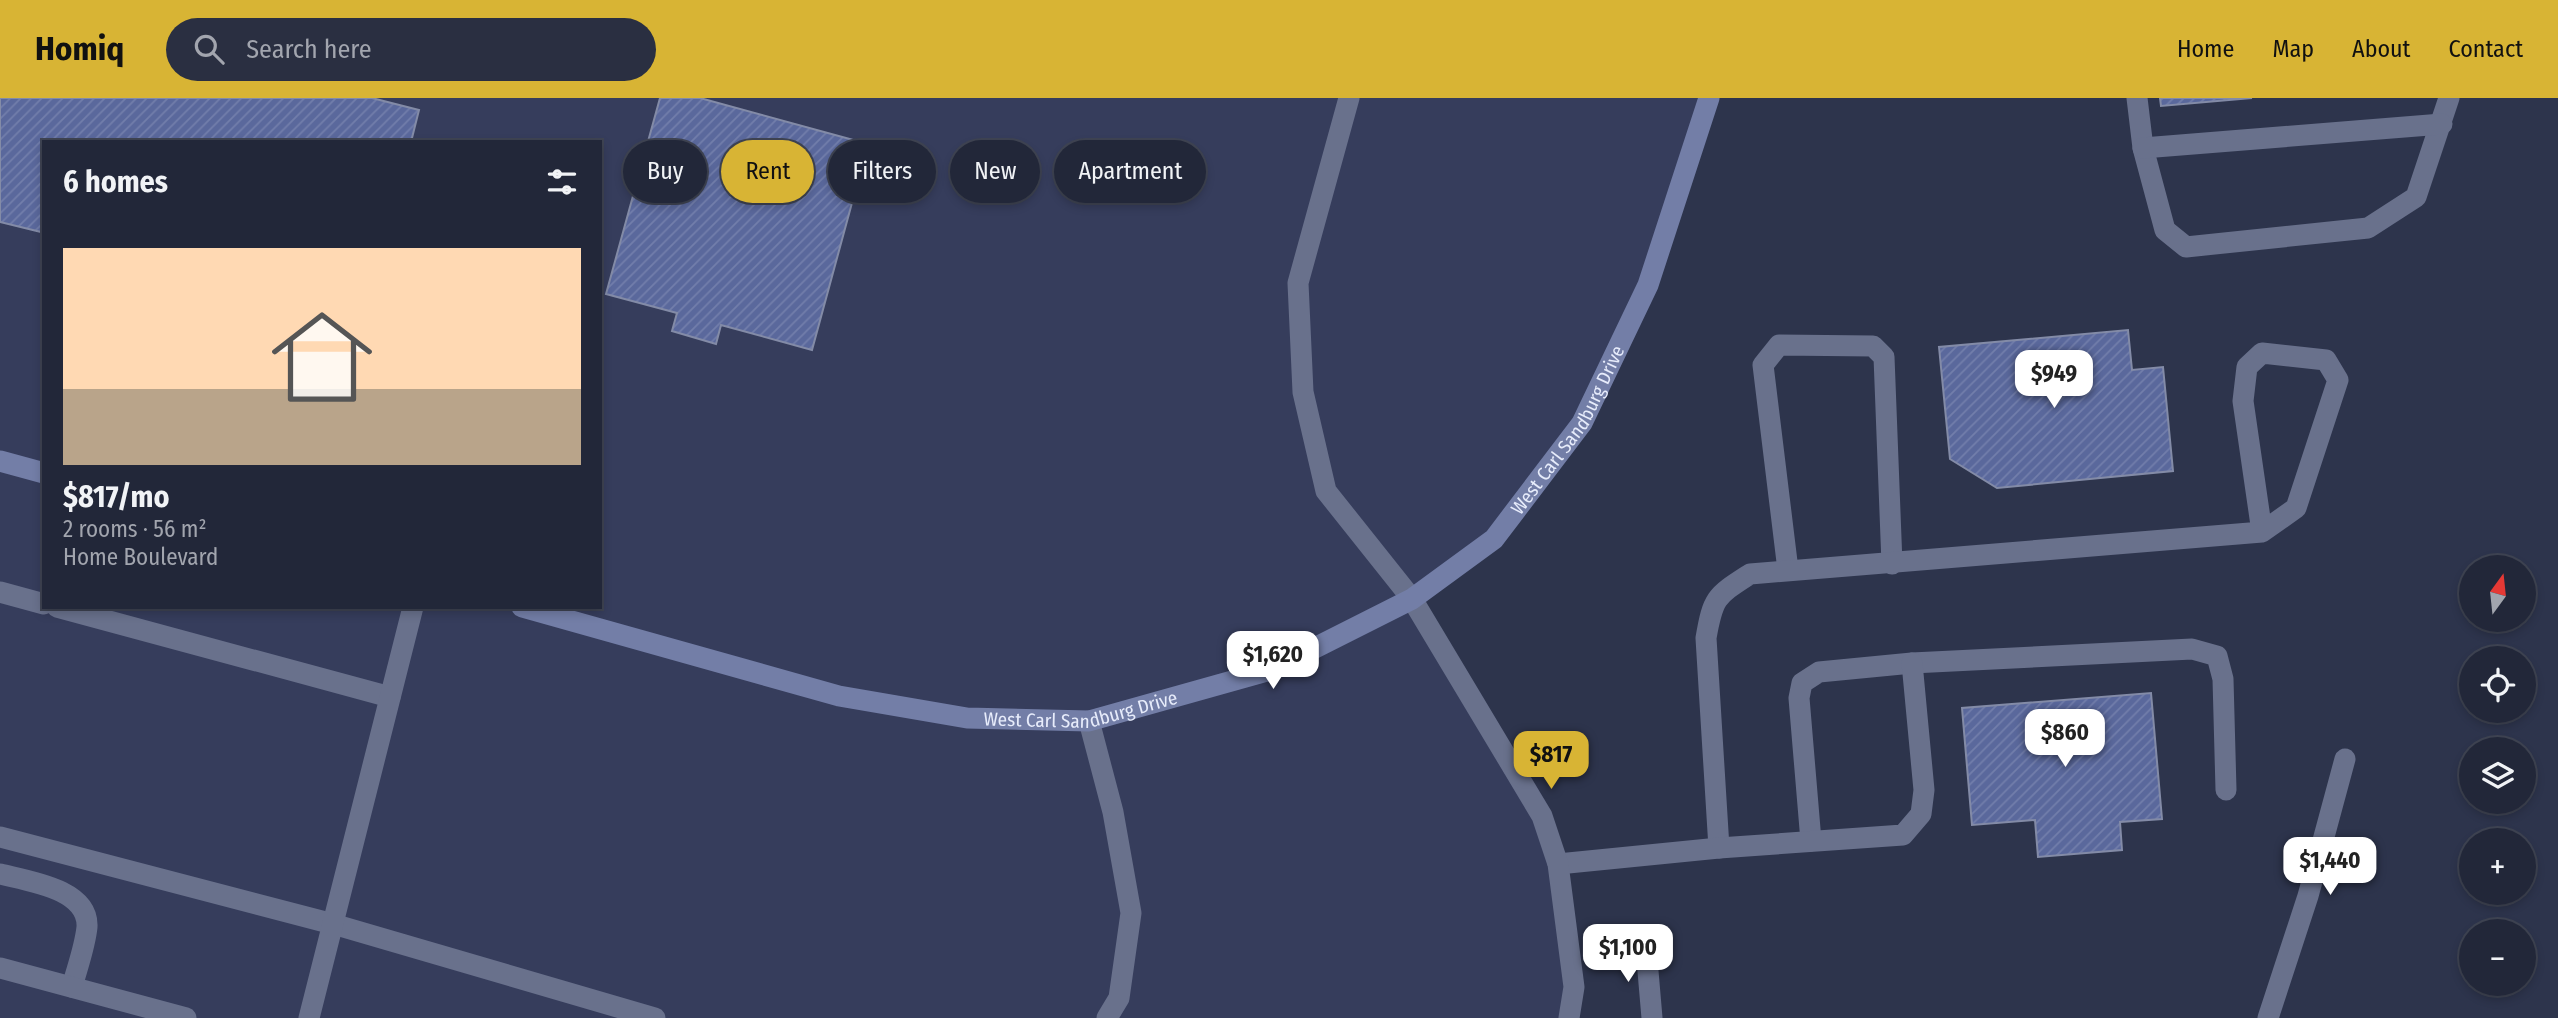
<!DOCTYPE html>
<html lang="en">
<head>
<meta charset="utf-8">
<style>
	body { margin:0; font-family:"Fira Sans Condensed",sans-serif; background:#2a2f41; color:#f1f3f6; height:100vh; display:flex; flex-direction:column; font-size:26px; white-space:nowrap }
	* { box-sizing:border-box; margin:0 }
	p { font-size:23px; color:#a2a5ae }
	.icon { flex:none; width:38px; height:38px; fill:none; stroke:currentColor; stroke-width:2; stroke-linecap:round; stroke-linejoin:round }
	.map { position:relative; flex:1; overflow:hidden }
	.details { position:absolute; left:42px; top:42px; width:560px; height:469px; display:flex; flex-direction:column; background:#222739; border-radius:0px; box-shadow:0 4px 10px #0003,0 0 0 2px #3f4453 }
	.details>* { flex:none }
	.top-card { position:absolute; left:623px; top:42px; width:665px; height:63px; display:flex; gap:14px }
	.needle { width:46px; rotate:15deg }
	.tools { position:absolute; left:2459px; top:457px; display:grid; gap:14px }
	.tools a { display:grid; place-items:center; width:77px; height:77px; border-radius:50%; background:#222739; box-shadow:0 4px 10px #0003,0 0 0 2px #3f4453; font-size:35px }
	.price { position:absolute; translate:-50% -60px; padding:0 16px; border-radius:14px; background:#fff; color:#222; font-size:23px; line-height:46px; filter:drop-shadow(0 2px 4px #0008) }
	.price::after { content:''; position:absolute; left:50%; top:42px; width:21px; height:16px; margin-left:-10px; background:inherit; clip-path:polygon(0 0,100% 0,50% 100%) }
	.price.active { background:#d8b434; color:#111 }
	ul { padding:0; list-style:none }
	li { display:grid; align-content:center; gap:14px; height:371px; padding:0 21px }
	li span { display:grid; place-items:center; height:217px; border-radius:0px; color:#555 }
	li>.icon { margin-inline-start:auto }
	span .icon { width:126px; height:126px; fill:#fffc; stroke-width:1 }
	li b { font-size:30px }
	h2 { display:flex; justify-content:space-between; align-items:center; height:84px; padding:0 21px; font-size:30px }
	.pill { padding:0 24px; border-radius:32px; background:#222739; box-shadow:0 4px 10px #0003,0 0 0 2px #3f4453; font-size:24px; line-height:63px }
	.pill.active { background:#d8b434; color:#111 }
	header { display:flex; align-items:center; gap:42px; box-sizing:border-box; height:98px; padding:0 35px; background:#d8b434; color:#111 }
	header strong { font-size:33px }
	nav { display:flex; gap:38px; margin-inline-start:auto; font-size:24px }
	.search { width:490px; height:63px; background:#2a2f41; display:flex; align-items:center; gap:18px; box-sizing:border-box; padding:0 24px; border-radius:38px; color:#a2a5ae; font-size:26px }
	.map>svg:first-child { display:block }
</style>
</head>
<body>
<header>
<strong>Homiq</strong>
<div class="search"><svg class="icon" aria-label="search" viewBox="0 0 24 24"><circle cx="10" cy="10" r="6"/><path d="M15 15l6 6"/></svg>Search here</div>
<nav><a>Home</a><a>Map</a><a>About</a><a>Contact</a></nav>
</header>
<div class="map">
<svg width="2558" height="920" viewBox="0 0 2558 920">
	<defs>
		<pattern id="building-hatch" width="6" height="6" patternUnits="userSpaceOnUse" patternTransform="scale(1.75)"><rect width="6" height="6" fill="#5a689c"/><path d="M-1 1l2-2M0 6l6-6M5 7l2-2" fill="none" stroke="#727eab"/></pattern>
	</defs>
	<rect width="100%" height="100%" fill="#2d344c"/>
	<!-- built -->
	<path fill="#363d5c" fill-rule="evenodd" d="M0,0H1709L1648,187L1582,325L1494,441L1412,501L1542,718L1569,920H0ZM44,44H600V509H44Z"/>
	<!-- building -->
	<g fill="url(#building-hatch)" stroke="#838ba7" stroke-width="2">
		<polygon points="0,0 372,0 419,12 411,44 44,44 44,124 41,134 0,124"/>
		<polygon points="660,0 700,0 868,46 812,252 721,227 716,246 672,233 677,215 606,196"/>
		<polygon points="2160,0 2252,0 2161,8"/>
		<polygon points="2128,232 2132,272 2163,269 2173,373 1997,390 1950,361 1939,249"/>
		<polygon points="2151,595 2162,721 2120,724 2122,752 2038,759 2035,722 1972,727 1962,610"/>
	</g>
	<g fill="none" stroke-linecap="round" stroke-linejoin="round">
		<!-- lane -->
		<g stroke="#69718c" stroke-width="21">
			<polyline points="1349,0 1298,185 1303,294 1326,393 1412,501"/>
			<polyline points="2137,0 2143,50 2165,132 2186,149 2368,130 2416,99 2449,0"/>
			<polyline points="2143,50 2442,26"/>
			<polyline points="1788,472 1763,267 1779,247 1873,248 1884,259 1892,466"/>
			<polyline points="0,494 44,506"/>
			<polyline points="57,509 390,599"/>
			<polyline points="1089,623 1113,714 1131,815 1119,900 1107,920"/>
			<polyline points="0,739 333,826 655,920"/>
			<polyline points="1811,743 1799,600 1802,585 1819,574 1912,565 2192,551 2217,558 2223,581 2226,692"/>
			<path d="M1719,750L1706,540C1713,499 1716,498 1750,476L2262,434L2296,410L2338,282L2326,262L2262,255L2247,269L2243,303L2262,434"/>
			<polyline points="1558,766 1719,750 1903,737 1921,716 1924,692 1912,565"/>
			<path d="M0,776C28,783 89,791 87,829C85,849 77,870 72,889"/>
			<polyline points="0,870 186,920"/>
			<polyline points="309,920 413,509"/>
		</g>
		<!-- street -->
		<g stroke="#69718c" stroke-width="21">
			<polyline points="1412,501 1542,718 1558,766 1574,889 1569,920"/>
			<polyline points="1646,850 1652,920"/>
			<polyline points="2268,920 2308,798 2345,661"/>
		</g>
		<!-- secondary -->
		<g stroke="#737ea7" stroke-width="21">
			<polyline points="0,363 44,375"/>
			<path id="s1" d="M522,509L839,598L967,620L1089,623L1271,572L1412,501L1494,441L1582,325L1648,187L1709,0"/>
		</g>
	</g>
	<g text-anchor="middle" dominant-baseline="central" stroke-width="6" stroke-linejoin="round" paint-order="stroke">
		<!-- street labels -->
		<g font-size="19" fill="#e7ecfb" stroke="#242a41">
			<text stroke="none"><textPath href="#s1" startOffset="1162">West Carl Sandburg Drive</textPath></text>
			<text stroke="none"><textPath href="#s1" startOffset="574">West Carl Sandburg Drive</textPath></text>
		</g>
	</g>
</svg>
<div class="tools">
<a><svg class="needle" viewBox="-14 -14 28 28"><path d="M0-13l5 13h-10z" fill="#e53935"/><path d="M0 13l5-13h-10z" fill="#a2a5ae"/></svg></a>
<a><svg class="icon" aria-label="locate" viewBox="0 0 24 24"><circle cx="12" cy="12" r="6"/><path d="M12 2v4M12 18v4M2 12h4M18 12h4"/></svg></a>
<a><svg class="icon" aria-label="layers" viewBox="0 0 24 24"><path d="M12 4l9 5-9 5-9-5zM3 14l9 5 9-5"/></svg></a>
<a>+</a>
<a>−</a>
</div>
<b class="price" style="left:2054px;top:312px">$949</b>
<b class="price" style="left:1273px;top:593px">$1,620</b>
<b class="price" style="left:2065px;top:671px">$860</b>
<b class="price active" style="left:1551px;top:693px">$817</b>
<b class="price" style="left:2330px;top:799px">$1,440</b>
<b class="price" style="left:1628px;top:886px">$1,100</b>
<div class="top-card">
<a class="pill">Buy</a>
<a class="pill active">Rent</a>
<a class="pill">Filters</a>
<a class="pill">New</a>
<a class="pill">Apartment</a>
</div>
<section class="details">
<h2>6 homes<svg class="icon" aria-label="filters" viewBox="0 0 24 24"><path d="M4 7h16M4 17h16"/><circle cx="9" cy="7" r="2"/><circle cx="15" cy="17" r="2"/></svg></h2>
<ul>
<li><span style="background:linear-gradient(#ffd9b3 65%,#b9a48a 0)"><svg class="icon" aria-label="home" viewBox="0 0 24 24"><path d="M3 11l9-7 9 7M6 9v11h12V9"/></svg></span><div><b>$817/mo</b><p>2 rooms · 56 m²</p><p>Home Boulevard</p></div></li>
</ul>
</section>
</div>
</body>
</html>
